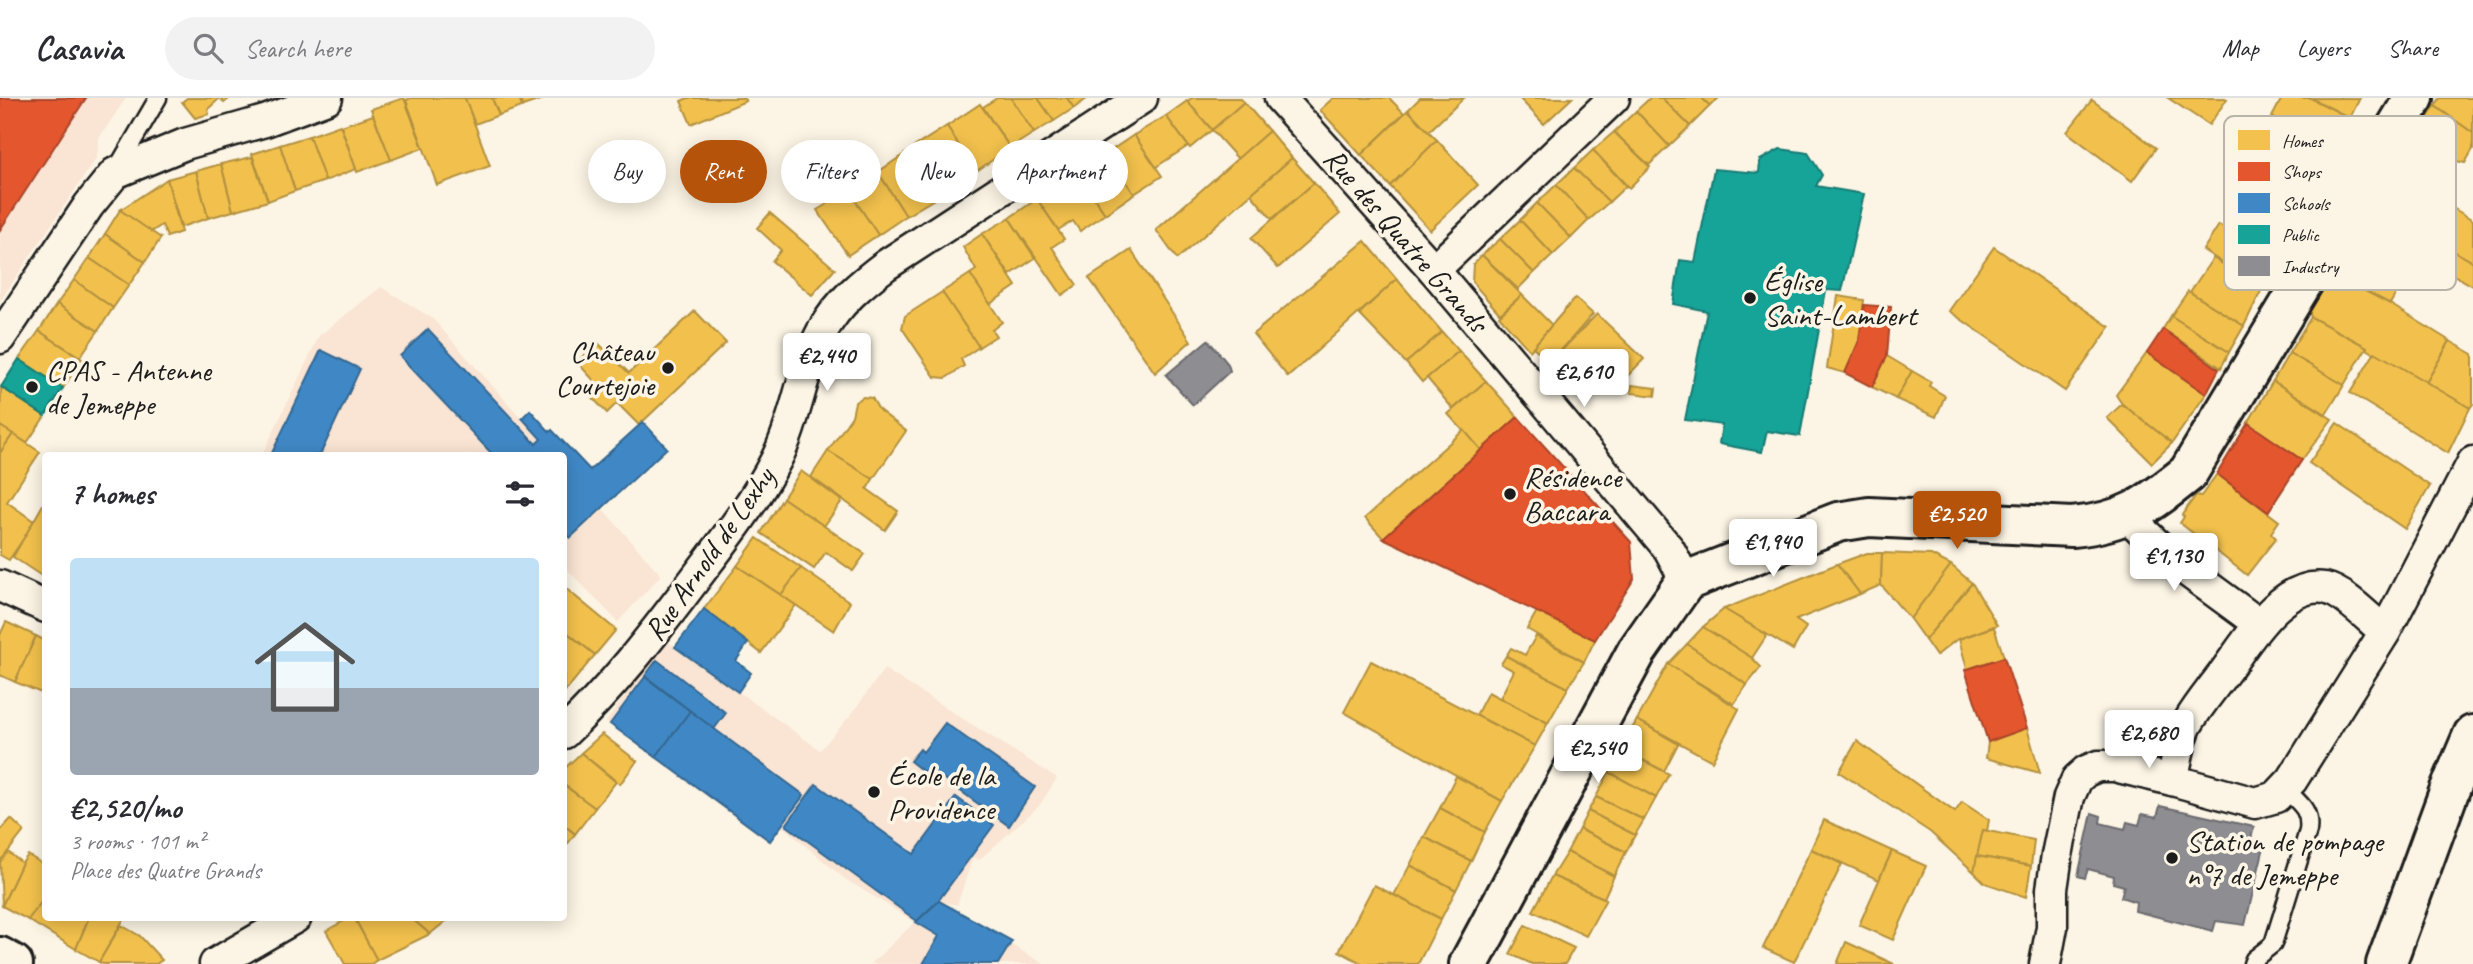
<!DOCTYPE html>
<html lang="en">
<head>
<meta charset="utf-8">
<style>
	body { margin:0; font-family:Caveat,sans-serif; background:#f2f2f3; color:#2b2b33; height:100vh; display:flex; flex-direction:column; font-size:26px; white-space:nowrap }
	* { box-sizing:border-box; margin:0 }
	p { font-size:23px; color:#7c7c81 }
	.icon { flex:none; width:38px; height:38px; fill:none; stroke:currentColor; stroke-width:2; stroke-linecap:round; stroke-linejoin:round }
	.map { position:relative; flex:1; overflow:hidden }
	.details { position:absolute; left:42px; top:354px; width:525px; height:469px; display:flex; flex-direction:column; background:#fff; border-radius:7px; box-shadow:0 4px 18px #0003 }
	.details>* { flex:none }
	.banner { position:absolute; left:588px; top:42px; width:665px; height:63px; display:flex; gap:14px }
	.price { position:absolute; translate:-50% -60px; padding:0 16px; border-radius:7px; background:#fff; color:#222; font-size:23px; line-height:46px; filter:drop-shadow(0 2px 4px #0008) }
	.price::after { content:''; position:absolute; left:50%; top:42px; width:21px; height:16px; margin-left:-10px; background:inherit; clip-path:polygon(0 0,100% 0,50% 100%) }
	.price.selected { background:#b45309; color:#fff }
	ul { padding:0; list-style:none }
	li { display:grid; align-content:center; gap:14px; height:371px; padding:0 28px }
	li span { display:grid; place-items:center; height:217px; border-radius:7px; color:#555 }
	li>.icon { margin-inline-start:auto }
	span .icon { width:126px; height:126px; fill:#fffc; stroke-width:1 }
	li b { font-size:30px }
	h2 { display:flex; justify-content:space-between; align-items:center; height:84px; padding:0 28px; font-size:30px }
	.chip { padding:0 24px; border-radius:32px; background:#fff; box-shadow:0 4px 18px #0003; font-size:24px; line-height:63px }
	.chip.selected { background:#b45309; color:#fff }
	header { display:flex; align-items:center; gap:42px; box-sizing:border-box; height:98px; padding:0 35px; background:#fff; border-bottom:2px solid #e1e1e2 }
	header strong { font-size:33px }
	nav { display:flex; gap:38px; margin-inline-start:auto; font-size:24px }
	.search { width:490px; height:63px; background:#f2f2f3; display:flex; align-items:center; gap:18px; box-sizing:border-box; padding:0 24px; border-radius:38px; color:#7c7c81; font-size:26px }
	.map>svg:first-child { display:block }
</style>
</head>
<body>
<header>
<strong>Casavia</strong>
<div class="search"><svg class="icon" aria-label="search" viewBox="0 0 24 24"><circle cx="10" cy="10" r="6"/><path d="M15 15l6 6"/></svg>Search here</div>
<nav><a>Map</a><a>Layers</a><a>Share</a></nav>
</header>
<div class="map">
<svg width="2473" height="866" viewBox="0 0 2473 866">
	<rect width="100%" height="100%" fill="#fcf5e5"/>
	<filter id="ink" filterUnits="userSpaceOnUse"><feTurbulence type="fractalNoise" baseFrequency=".0143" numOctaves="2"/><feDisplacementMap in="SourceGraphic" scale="14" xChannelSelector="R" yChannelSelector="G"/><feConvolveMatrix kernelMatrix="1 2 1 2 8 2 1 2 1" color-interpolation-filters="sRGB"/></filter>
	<g filter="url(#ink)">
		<!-- built -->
		<g fill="#fae4d3">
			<polygon points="0,0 126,0 99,40 97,59 0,203"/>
			<polygon points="381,189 432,220 554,357 262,357 319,238"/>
			<polygon points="564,367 661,477 618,524 564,468"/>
			<polygon points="666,542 820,652 850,618 884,571 1057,680 1039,708 979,762 973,759 957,807 942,804 1012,843 1010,846 1044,866 871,866 915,824 845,781 783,729 770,745 606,624"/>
		</g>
		<!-- homes -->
		<g fill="#f2c14e" stroke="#b2903f" stroke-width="2">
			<polygon points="187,0 230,0 224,5 220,0 208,11 209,16 195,20 182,4"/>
			<polygon points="404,0 423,50 391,62 371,11"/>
			<polygon points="411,0 465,0 490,68 437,87 406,2"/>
			<polygon points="465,0 492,0 499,17 475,26"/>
			<polygon points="492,0 519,0 522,9 499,17"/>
			<polygon points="520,0 546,0 523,8"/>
			<polygon points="688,0 743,0 746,3 691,26 681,3"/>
			<polygon points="997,0 1011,0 1034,35 1010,50 983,9"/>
			<polygon points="1011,0 1038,0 1054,23 1034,35"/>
			<polygon points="1038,0 1067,0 1074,10 1054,23"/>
			<polygon points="1067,0 1088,0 1074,10"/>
			<polygon points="1192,0 1240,0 1244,4 1212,32 1187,3"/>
			<polygon points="1333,0 1389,0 1404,15 1361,57 1320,12"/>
			<polygon points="1420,0 1464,0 1428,34 1408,12"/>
			<polygon points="1519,0 1572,0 1544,26"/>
			<polygon points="1650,0 1662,0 1690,28 1669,48 1636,13"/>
			<polygon points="1662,0 1702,0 1710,8 1690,28"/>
			<polygon points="1702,0 1719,0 1710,8"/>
			<polygon points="2168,0 2225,0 2227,1 2209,27"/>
			<polygon points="2282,0 2311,0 2350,20 2336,51 2272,19"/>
			<polygon points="2311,0 2360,0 2350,20"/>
			<polygon points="2440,0 2473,0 2473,35 2435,8"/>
			<polygon points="2092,2 2156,50 2132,83 2067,34"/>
			<polygon points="1187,3 1212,32 1190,50 1166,18"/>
			<polygon points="1244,4 1269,33 1238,61 1212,32"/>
			<polygon points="980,6 1010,50 975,74 947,28"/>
			<polygon points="2435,8 2473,35 2473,51 2465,65 2453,62 2416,38"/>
			<polygon points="1408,12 1437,42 1390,88 1361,57"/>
			<polygon points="1636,13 1669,48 1649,67 1614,34"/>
			<polygon points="373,17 391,62 357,74 341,28"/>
			<polygon points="1166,18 1188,48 1156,69 1134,37"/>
			<polygon points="340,27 356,71 325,83 309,38"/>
			<polygon points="947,28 975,74 944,94 914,49"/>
			<polygon points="1269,33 1292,60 1177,161 1156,132"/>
			<polygon points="1614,34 1650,69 1629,90 1593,52"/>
			<polygon points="1134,37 1162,78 1134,96 1107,55"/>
			<polygon points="309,38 325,83 295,93 280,47"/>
			<polygon points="1437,42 1478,87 1430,132 1390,88"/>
			<polygon points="280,47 295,93 268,103 252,56"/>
			<polygon points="1593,52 1626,88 1609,104 1574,70"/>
			<polygon points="906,55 936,100 906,118 878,74"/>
			<polygon points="1107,55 1134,96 1105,116 1077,74"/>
			<polygon points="252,59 268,103 233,113 221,66"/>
			<polygon points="1292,60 1314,85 1272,121 1251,96"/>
			<polygon points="221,66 233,113 208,120 196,73"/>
			<polygon points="1574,70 1609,104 1589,122 1556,87"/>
			<polygon points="196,73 208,120 181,129 167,81"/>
			<polygon points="878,74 906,118 878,137 849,93"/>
			<polygon points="1077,74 1105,116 1080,133 1073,123 1058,132 1037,101"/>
			<polygon points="167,81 181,134 167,139 162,127 151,134 120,112"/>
			<polygon points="1314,85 1340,116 1278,170 1251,140"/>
			<polygon points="1556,87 1589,122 1571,140 1537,105"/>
			<polygon points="2250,91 2302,123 2262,191 2203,152 2219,127 2224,130"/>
			<polygon points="849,93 878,137 848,157 817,112"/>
			<polygon points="1037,101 1064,141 1052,149 1077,187 1062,197 1009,120"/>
			<polygon points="1537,105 1571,140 1553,157 1520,122"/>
			<polygon points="2446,106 2473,122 2473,164 2427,138"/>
			<polygon points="120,112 161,140 145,164 105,136"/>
			<polygon points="770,115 835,171 812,197 772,163 781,152 757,130"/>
			<polygon points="1009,120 1035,160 1010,177 982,136"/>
			<polygon points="1520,122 1553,157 1534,175 1500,141"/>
			<polygon points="105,136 145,164 129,187 89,160"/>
			<polygon points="982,136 1016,188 990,206 970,176 976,172 963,149"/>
			<polygon points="2427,138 2473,164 2473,188 2417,156"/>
			<polygon points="1500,141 1534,175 1518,191 1482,157"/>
			<polygon points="1365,143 1397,181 1288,279 1253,236"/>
			<polygon points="1994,149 2110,229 2065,293 1949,213"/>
			<polygon points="1131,152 1191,243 1155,275 1089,180"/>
			<polygon points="2354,152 2404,182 2390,206 2337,177"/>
			<polygon points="1482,157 1522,197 1500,216 1472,184 1473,166"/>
			<polygon points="89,160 129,187 113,210 74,182"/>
			<polygon points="2213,160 2262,191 2244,228 2190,194"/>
			<polygon points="2331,175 2390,206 2450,243 2426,285 2311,219 2309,213"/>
			<polygon points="970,176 1002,224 992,232 996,238 979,249 942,194"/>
			<polygon points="1397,181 1442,234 1406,265 1359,216"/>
			<polygon points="74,182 113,210 98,233 57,206"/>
			<polygon points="2188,193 2244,228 2229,254 2171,218"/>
			<polygon points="942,194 979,249 961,261 964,268 946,280 935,279 902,230 905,218"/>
			<polygon points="1522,197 1552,227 1530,253 1499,218"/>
			<polygon points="1838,198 1864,202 1859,243 1845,275 1827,270"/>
			<polygon points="1575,200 1593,216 1551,264 1533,249"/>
			<polygon points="57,206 98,233 80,259 39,233"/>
			<polygon points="695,213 726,245 639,327 617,305 607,315 588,295 597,286 577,264 597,244 629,275"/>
			<polygon points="1597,216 1644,261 1609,297 1562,252"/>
			<polygon points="2171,218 2229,254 2221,270 2163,231"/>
			<polygon points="2311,219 2367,249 2344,287 2289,255"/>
			<polygon points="39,233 82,261 63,290 19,261"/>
			<polygon points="1442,234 1459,253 1422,284 1406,265"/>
			<polygon points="2450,243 2473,256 2473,306 2470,310 2426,285"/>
			<polygon points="1459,253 1486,283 1453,311 1427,280"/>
			<polygon points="2375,254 2470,310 2448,355 2350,295"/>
			<polygon points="2147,255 2206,296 2172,345 2122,306 2116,297"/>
			<polygon points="2289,255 2344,287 2326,316 2273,283"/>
			<polygon points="1887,258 1912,273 1896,301 1872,289"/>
			<polygon points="1912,273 1931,284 1929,288 1945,298 1936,319 1896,301"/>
			<polygon points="1486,283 1518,319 1481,352 1448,316"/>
			<polygon points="2273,283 2332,321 2302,362 2248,325"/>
			<polygon points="1632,287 1656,290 1655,298 1631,295"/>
			<polygon points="1,289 45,318 27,345 0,328"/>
			<polygon points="863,299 872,300 879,312 906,333 873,381 828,353 852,318 855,304"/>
			<polygon points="2122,306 2172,345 2152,365 2107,320"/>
			<polygon points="2337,325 2430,388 2405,431 2309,365"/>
			<polygon points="0,328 13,336 0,355"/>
			<polygon points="1464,332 1481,352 1383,440 1365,420"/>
			<polygon points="13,336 40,354 7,404 35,424 9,462 0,457 0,355"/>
			<polygon points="828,353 873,381 867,391 898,413 885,432 811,379"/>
			<polygon points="801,373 842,403 824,428 783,400"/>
			<polygon points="2217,376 2279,423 2271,435 2276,440 2247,477 2180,425 2184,419 2182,417 2196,397 2201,398"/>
			<polygon points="783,400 865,456 853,473 826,454 814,471 761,435"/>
			<polygon points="45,403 46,403 46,481 13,459"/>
			<polygon points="757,440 801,470 781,497 737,468"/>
			<polygon points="1867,455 1882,455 1881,487 1860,496 1837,466"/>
			<polygon points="1882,455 1931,457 1951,467 1910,521 1881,487"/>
			<polygon points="1837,466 1860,496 1796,522 1806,529 1793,552 1724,511"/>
			<polygon points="1951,467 1972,485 1925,542 1910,521"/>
			<polygon points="737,468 796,507 761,555 704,511"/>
			<polygon points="801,470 850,504 834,533 781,497"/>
			<polygon points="1972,485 1997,527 1956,542 1936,558 1925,542"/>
			<polygon points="564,489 616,532 595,557 564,532"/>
			<polygon points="1724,511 1767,537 1752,560 1703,529"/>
			<polygon points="1537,513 1595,542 1584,564 1527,531"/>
			<polygon points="6,524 36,538 15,584 0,577 0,537"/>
			<polygon points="1703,529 1752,560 1761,569 1747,587 1687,546"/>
			<polygon points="1994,529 2004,559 1967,571 1959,541"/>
			<polygon points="564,532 595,557 564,595"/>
			<polygon points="36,538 46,543 46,597 15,584"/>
			<polygon points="1536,538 1584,564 1568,590 1506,558 1511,550 1525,557"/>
			<polygon points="1687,546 1747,587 1734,606 1668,566"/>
			<polygon points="1506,558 1568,590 1548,625 1500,600 1514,573 1501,566"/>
			<polygon points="1371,563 1535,648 1502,703 1344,614"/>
			<polygon points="1668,566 1739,611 1712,663 1637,622"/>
			<polygon points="1488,594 1548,625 1535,648 1476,617"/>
			<polygon points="1637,622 1678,646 1664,673 1621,651"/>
			<polygon points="2027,630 2040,675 1986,660 1988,644"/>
			<polygon points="602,636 637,663 620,686 581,655"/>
			<polygon points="1857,643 1955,714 1962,704 1989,722 1987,733 1983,732 1974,774 1930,734 1839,674"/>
			<polygon points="1621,651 1669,676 1656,700 1609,674"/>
			<polygon points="581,655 616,684 595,710 564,687 564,671"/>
			<polygon points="1609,674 1656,700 1644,722 1596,699"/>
			<polygon points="1456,678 1502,703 1485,734 1440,710"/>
			<polygon points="564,687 595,710 575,736 564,727"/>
			<polygon points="1596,699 1644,722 1635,737 1588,713"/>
			<polygon points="1440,710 1485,734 1471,763 1424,739"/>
			<polygon points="1588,713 1635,737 1626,754 1579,731"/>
			<polygon points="11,721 24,733 0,764 0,733"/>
			<polygon points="1824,722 1892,753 1879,782 1811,751"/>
			<polygon points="564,727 575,736 564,751"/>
			<polygon points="1579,731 1626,754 1614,778 1567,754"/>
			<polygon points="1983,732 2034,742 2031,768 1977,758"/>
			<polygon points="1424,739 1471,763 1456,792 1410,767"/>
			<polygon points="1811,751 1842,766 1794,864 1763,850"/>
			<polygon points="1892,753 1926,768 1893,842 1859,827"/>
			<polygon points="8,754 22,765 2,808 0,764"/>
			<polygon points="1567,754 1614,778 1604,800 1552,778"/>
			<polygon points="28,757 46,768 46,798 28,822 2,808 22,765"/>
			<polygon points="1977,758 2031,768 2026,799 1985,785 1974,774"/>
			<polygon points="1410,767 1456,792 1441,821 1394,797"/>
			<polygon points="1552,778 1606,801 1586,838 1533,813"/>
			<polygon points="1374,787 1441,821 1418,866 1363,866 1339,853"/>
			<polygon points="46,798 46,819 89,819 76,851 28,822"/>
			<polygon points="89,819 125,819 99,864 76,851"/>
			<polygon points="351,819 354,819 377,862 371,866 345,866 326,833"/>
			<polygon points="354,819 410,819 430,836 377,862"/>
			<polygon points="410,819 451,819 430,836"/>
			<polygon points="121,827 140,838 162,862 156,866 103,866 99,864"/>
			<polygon points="1525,827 1574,850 1565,866 1532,866 1510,856"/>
			<polygon points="1846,844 1894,866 1837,866"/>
		</g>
		<!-- shops -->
		<g fill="#e4572e" stroke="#a84529" stroke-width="2">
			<polygon points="0,0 86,0 0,132"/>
			<polygon points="1864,207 1891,209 1887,258 1872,289 1845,275 1859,243"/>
			<polygon points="2163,231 2219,271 2206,296 2147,255"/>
			<polygon points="1518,319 1631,444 1634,481 1595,542 1383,440"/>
			<polygon points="2248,325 2302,362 2268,414 2217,376"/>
			<polygon points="2004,559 2027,630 1988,644 1965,572"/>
		</g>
		<!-- schools -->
		<g fill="#3f88c5" stroke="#346892" stroke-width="2">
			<polygon points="428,231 536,346 541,341 522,320 530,312 550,334 552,332 590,372 643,324 667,350 570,440 564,433 564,357 493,357 400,258"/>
			<polygon points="321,252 360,271 320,357 271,357"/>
			<polygon points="704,511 748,545 736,563 751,575 738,594 675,549"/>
			<polygon points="657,562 726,615 714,631 645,578"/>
			<polygon points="645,579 690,613 656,659 610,626"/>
			<polygon points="690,613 804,697 770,743 656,659"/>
			<polygon points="945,625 1035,689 1009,728 937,676 934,682 910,663 920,651 923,654"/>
			<polygon points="816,686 914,756 956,699 994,727 938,803 917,823 786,727"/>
			<polygon points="939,803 1012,843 998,866 923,866 939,838 916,824"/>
		</g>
		<!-- public -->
		<g fill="#17a398" stroke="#187a73" stroke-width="2">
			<polygon points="1780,51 1808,55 1822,77 1816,88 1864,96 1842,193 1826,192 1800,338 1767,333 1762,354 1719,346 1722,327 1685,322 1707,213 1673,206 1680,162 1695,164 1714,71 1759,75 1760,62"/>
			<polygon points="19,261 63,290 45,318 1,289"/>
		</g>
		<!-- industry -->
		<g fill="#8d8d92" stroke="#6b6b6f" stroke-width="2">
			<polygon points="1208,242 1228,266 1230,273 1193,307 1166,277"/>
			<polygon points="2160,708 2254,729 2250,745 2264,749 2245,827 2216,823 2213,833 2135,813 2136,804 2121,799 2124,788 2113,785 2114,778 2088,771 2085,780 2078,778 2092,715 2101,718 2100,725 2125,731 2127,724 2139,727 2142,716 2157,719"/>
		</g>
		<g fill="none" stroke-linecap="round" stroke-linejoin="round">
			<!-- lane casing -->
			<g stroke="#1c1c1c" stroke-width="21">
				<g id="lane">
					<polyline points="116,72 158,0"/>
					<path d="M2252,866L2254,861L2273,846L2308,733C2311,711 2299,705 2284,690"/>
				</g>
			</g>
			<!-- street casing -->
			<g stroke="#1c1c1c" stroke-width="35">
				<g id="street">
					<polyline points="1280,0 1434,172 1669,451 1686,483"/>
					<polyline points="1434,172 1614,0"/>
					<polyline points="0,240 89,107 115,75 185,46 265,23 327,0"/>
					<polyline points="2127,418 2176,465 2259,526"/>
					<polyline points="0,488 46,509"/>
					<path d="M2385,534C2369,521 2344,494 2325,490C2282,483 2247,544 2226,572C2213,590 2199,606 2188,625C2179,640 2177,664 2172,682L2255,705L2276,699L2292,682L2385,534L2473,364"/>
					<path d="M564,635C612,590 652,538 692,485C722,445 753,407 776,362C797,321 801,272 823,232C838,205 862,185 886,167L1142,0"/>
					<polyline points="215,866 296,819"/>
					<polyline points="2045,866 2052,829 2052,791 2057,757 2069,699 2077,681 2086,673 2098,668 2114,668 2172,682"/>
				</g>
			</g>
			<!-- secondary casing -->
			<g stroke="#1c1c1c" stroke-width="44">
				<g id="secondary">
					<polyline points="0,859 13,866"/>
					<path d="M1469,866L1637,553L1686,483L1838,424L1869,419L2072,429C2126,424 2147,408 2188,375L2414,0"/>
					<polyline points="2386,866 2450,691 2473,637"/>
				</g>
			</g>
			<!-- lane -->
			<use href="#lane" stroke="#fcf5e5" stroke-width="16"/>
			<!-- street -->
			<use href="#street" stroke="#fcf5e5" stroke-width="30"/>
			<!-- secondary -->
			<use href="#secondary" stroke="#fcf5e5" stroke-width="38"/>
		</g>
	</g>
	<!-- markers -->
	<g fill="#1c1c1c" stroke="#fcf5e5" stroke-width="2.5">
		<circle cx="1750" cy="200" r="7"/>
		<circle cx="668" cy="270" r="7"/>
		<circle cx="32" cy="289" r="7"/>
		<circle cx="1510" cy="396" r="7"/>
		<circle cx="874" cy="694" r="7"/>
		<circle cx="2172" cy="760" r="7"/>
	</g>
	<g text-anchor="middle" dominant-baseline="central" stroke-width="7" stroke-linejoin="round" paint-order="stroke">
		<!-- street labels -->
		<g font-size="30" fill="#1c1c1c" stroke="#fcf5e5">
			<text transform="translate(1406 142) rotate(49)">Rue des Quatre Grands</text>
			<text transform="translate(709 456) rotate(-55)">Rue Arnold de Lexhy</text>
		</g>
		<!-- poi labels -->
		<g font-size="30" fill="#1c1c1c" stroke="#fcf5e5" text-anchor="start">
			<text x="1764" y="183">Église<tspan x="1764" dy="34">Saint-Lambert</tspan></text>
			<text x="654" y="253" text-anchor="end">Château<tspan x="654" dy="34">Courtejoie</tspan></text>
			<text x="46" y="272">CPAS - Antenne<tspan x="46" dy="34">de Jemeppe</tspan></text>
			<text x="1524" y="379">Résidence<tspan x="1524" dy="34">Baccara</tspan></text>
			<text x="888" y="677">École de la<tspan x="888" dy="34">Providence</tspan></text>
			<text x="2186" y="743">Station de pompage<tspan x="2186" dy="34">n°7 de Jemeppe</tspan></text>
		</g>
	</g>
	<!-- legend -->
	<rect x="2224" y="18" width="232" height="174" rx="10" fill="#fcf5e5" stroke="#b9b4a9" stroke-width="2"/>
	<rect x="2238" y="32" width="32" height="20" fill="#f2c14e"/>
	<rect x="2238" y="64" width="32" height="19" fill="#e4572e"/>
	<rect x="2238" y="95" width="32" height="20" fill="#3f88c5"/>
	<rect x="2238" y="127" width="32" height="19" fill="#17a398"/>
	<rect x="2238" y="158" width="32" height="20" fill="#8d8d92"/>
	<g font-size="19" fill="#1c1c1c">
		<text x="2282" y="49">Homes</text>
		<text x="2282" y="80">Shops</text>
		<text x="2282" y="112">Schools</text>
		<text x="2282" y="143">Public</text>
		<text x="2282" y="175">Industry</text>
	</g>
</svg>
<b class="price" style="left:827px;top:295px">€2,440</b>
<b class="price" style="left:1584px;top:311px">€2,610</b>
<b class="price selected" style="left:1957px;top:453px">€2,520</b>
<b class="price" style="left:1773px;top:481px">€1,940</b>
<b class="price" style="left:2174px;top:495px">€1,130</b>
<b class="price" style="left:2149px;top:672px">€2,680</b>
<b class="price" style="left:1598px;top:687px">€2,540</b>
<div class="banner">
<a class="chip">Buy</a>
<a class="chip selected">Rent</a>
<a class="chip">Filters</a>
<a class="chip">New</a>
<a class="chip">Apartment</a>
</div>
<section class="details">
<h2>7 homes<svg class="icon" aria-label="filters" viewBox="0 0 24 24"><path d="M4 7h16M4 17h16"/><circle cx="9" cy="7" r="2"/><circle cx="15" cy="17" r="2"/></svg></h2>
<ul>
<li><span style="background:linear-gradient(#bfe0f5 60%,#9aa5b1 0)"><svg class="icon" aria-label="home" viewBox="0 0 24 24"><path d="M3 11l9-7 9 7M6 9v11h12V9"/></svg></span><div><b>€2,520/mo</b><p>3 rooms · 101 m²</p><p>Place des Quatre Grands</p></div></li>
</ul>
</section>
</div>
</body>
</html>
